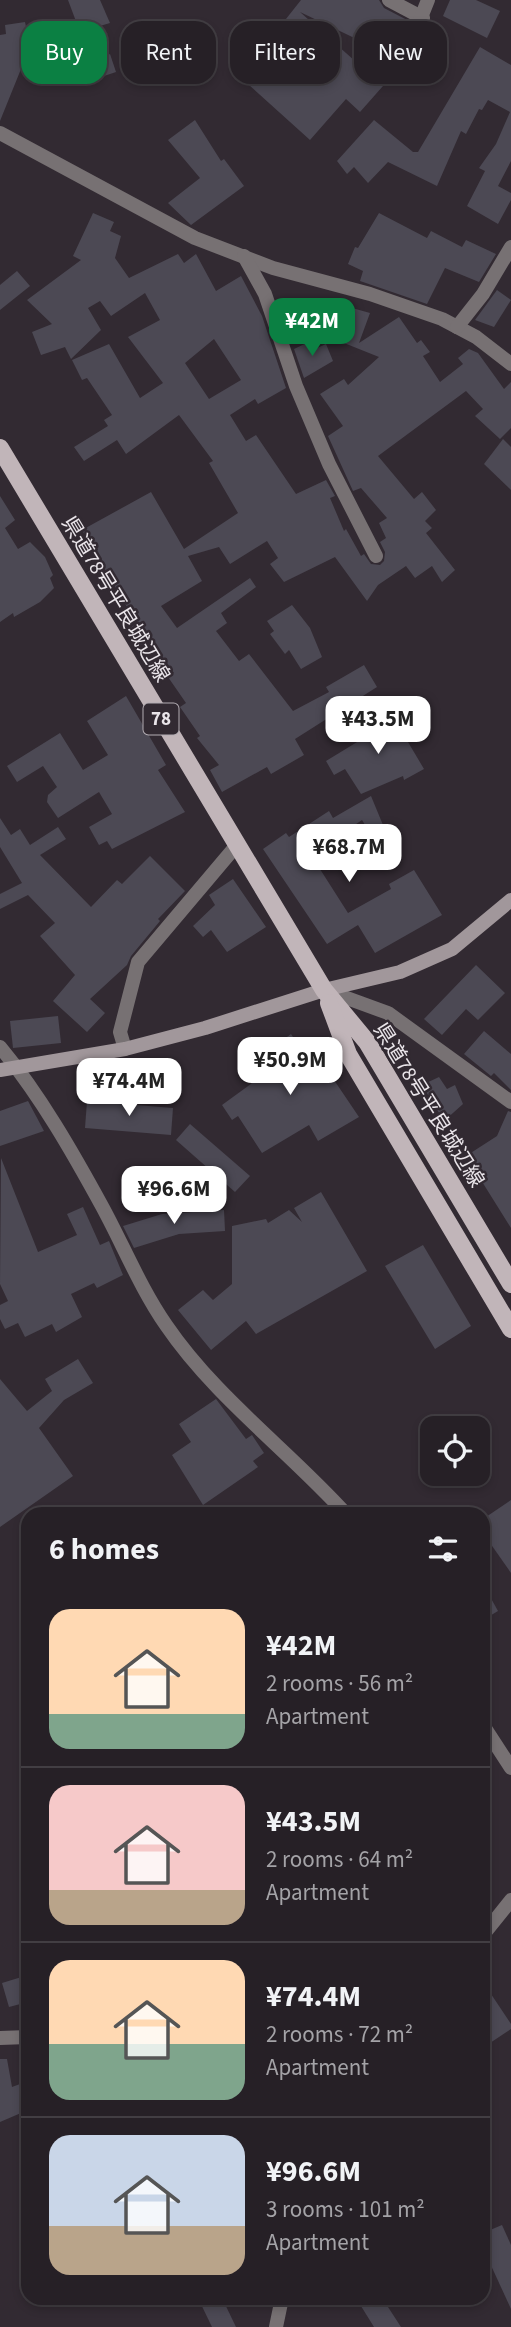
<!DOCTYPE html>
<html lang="en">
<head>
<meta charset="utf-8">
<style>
	body { margin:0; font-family:"Source Sans 3","Noto Sans JP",sans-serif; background:#2e282e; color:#f1f3f6; height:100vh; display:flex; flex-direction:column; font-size:26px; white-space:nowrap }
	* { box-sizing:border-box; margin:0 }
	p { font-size:23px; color:#a4a3a7 }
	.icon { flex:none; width:38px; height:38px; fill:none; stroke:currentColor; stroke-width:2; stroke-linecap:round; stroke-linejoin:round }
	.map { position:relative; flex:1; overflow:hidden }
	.details { position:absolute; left:21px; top:1507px; width:469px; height:798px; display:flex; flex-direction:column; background:#262026; border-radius:21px; box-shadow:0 4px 10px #0003,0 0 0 2px #423e43 }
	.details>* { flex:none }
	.banner { position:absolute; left:21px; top:21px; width:469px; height:63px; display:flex; gap:14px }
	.tools { position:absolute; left:420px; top:1416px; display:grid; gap:14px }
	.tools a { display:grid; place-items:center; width:70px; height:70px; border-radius:14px; background:#262026; box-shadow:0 4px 10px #0003,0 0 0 2px #423e43; font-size:35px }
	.price { position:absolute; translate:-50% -60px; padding:0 16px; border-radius:14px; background:#fff; color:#222; font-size:23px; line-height:46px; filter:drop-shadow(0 2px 4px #0008) }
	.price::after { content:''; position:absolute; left:50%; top:42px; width:21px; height:16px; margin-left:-10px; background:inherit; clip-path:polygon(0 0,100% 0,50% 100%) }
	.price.active { background:#0b8043; color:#fff }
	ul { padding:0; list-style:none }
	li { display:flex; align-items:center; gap:21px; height:175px; padding:0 28px }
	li+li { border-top:2px solid #423e43 }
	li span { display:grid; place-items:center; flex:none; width:196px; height:140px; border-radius:21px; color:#555 }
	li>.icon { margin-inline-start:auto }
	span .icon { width:84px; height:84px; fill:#fffc; stroke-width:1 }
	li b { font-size:30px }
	h2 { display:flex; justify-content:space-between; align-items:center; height:84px; padding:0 28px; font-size:30px }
	.tag { padding:0 24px; border-radius:21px; background:#262026; box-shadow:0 4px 10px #0003,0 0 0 2px #423e43; font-size:24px; line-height:63px }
	.tag.active { background:#0b8043; color:#fff }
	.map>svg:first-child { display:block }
</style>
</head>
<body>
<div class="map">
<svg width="511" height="2327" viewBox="0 0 511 2327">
	<rect width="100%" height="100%" fill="#322a32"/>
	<!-- building -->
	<g fill="#4c4954" fill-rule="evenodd">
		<polygon points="68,0 100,0 110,23 80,32"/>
		<polygon points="301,0 379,0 384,8 409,21 392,56 300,12 383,86 360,112 346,99 310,140 238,75 252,57 244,50 253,39 263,48"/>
		<polygon points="450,0 476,0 500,11 487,38 443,16"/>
		<polygon points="25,22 31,50 35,51 36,64 27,64 24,69 21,69 0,121 0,35 6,34 5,25"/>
		<polygon points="480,47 511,65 511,161 498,186 511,193 511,200 498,224 467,206 485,171 479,168 496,144 510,112 488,100 482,110 479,109 466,134 461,131 437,186 388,162 368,183 354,167 347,174 337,161 374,120 413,152 418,152"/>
		<polygon points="99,52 102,58 110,54 116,72 80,84 75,67 80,66 81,59"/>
		<polygon points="195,120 221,161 224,159 244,186 191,225 168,203 200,178 168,140"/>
		<path d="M93,213L114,222L110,231L121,236L115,258L129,278L178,254L184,263L196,254L216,291L241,276L262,316L286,388L258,404L255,399L230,415L246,441L256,435L296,494L326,480L335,496L330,498L344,531L346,529L361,556L364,554L371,564L380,565L384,561L385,552L380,542L386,538L379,523L387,518L361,488L353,491L328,436L343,426L320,394L344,379L348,385L379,357L334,339L345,306L370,313L359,343L399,317L417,343L421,340L430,352L423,356L440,382L463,364L458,358L469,349L478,353L504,389L511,382V428L500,439L475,416L483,409L466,391L378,456L414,499L422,492L436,510L425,521L432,528L426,533L455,570L442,582L432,566L415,578L406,566L378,585L367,601L335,557L284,582L270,564L278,558L267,541L230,564L219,547L188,556L202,581L161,606L177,628L250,578L256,587L221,613L227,623L216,631L239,661L249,654L293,711L329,692L326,687L364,665L377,687L295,739L304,755L271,774L267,767L222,792L210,770L219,765L197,738L200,736L180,707L186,703L168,677L174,673L150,639L140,646L129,628L137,624L82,530L151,492L184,549L238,513L209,463L213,461L179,415L126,454L117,440L84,461L74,447L108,426L104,420L112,415L87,378L82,380L72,360L109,344L140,398L163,383L128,337L160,320L145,293L111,316L100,301L88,308L101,330L71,359L65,347L41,355L32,332L52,324L27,300L81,260L73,256ZM214,339L241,380L209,399L185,363Z"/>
		<polygon points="379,213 427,238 431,231 462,247 466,240 496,254 479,282 445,268 427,304 363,282 360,281 363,271 348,264 355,247 358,248"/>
		<polygon points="17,271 30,286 0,310 0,285"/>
		<polygon points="497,290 511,300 494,327 475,320"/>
		<polygon points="313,340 317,348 326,344 333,361 304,378 294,349"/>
		<polygon points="503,439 511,447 511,490 484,464"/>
		<polygon points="0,496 15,520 5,528 18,549 30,542 45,557 53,575 50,578 54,588 40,602 14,617 13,613 0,622"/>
		<polygon points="292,605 310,628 322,657 301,669 289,650 285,654 270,634 274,631 267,621"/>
		<polygon points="126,696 166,765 158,770 185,812 112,849 107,841 99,845 89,827 112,814 99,792 58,818 47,802 48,795 57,787 43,766 17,782 7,766 60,733 83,770 108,755 87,721"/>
		<polygon points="389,710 424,769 404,780 403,776 361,794 345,769 334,775 326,761 367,736 360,725"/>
		<polygon points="371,796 383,825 370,833 362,820 311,855 348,913 391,889 389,884 414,870 442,915 375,953 358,925 327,944 263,849 286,833 289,837 329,811 333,818"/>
		<polygon points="0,818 11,835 20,829 30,845 58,827 66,839 40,855 91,907 117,880 122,884 150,856 185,891 158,919 160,921 131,956 127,965 90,999 105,1013 87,1032 53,1001 75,975 40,936 55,923 28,895 0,909 0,894 22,883 0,847"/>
		<polygon points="233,879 266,927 227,952 211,930 203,937 193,926 215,905 209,895"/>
		<polygon points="476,965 505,993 478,1020 466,1009 442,1035 424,1019"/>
		<polygon points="58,1016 61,1043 13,1048 10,1021"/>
		<polygon points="484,1031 511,1054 511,1090 494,1073 491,1076 464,1054"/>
		<polygon points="291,1034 301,1049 309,1043 359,1117 318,1141 309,1125 262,1153 238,1116 232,1120 222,1105 259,1078 248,1066"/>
		<polygon points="439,1077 447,1089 455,1085 463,1104 444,1121 422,1085"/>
		<polygon points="28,1101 44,1131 0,1146 0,1111"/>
		<polygon points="87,1101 173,1108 171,1135 85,1128"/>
		<polygon points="508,1111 511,1112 511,1228 466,1156 497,1136"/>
		<polygon points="190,1124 250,1176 235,1192 176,1140"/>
		<polygon points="1,1158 38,1252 77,1235 67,1214 83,1207 100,1245 109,1241 123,1275 97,1288 94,1283 71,1294 82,1317 56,1332 52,1324 25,1337 18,1323 5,1329 0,1319 0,1305 8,1301 0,1284"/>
		<rect x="122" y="1182" width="47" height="19"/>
		<polygon points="321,1192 367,1271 256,1334 246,1321 211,1350 178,1310 203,1290 213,1300 232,1284 232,1226 266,1219 268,1223 289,1210 302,1222 294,1208"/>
		<polygon points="224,1210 225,1231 179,1234 134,1248 123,1226 162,1214"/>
		<polygon points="423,1245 471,1326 435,1349 385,1266"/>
		<polygon points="78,1359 93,1383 64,1400 39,1428 73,1476 0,1527 0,1379 27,1411 52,1391 45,1379"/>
		<polygon points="216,1399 246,1439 252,1435 264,1453 253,1461 258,1467 203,1505 172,1455 191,1442 179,1424"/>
		<polygon points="511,1500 511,1573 483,1533 483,1519"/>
		<polygon points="483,1584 498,1611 483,1620"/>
		<polygon points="28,1975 28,2002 9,2007 2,1983"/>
		<polygon points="483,1982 511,2024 511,2029 490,2043 483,2032"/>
		<polygon points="0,2059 7,2059 12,2087 28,2081 28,2110 0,2122"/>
		<polygon points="502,2225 511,2245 511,2309 483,2248 483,2233"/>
		<polygon points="198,2298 222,2298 236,2327 212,2327"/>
		<polygon points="356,2298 403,2298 388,2307 401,2327 374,2327"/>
	</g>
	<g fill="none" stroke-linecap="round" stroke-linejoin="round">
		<!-- street -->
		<g stroke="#777173" stroke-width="14">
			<polyline points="389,0 423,18"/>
			<polyline points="400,70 428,0"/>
			<polyline points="0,133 195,238 273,268 370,294 442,319 476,337 511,364"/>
			<polyline points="244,256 265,294 296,386 329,464 376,556"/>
			<polyline points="457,327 483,294 511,247"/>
			<polyline points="325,990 388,1013 511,1102"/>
			<path d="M0,1047C40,1095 73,1153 103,1208C124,1247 141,1289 166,1325C215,1397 288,1450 346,1514"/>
			<polyline points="125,1049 120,1032 138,962 236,846"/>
			<polyline points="483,1725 511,1768"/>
			<polyline points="26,1839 28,1838"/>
			<polyline points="483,1935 511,1900"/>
			<polyline points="0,2038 28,2037"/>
			<polyline points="276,2327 282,2298"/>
		</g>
		<!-- secondary -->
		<polyline stroke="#a1979b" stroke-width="14" points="0,1070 125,1049 205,1028 324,990 400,972 452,949 511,900"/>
		<!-- primary -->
		<g stroke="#c1b5b9" stroke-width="18">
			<polyline points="0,448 324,990 367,1042 511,1284"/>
			<polyline points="329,1003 348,1054 511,1329"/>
		</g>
	</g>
	<g text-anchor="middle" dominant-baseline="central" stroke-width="5" stroke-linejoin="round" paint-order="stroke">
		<!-- shield labels -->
		<rect fill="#322a32" stroke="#b3adb3" stroke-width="2" x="143.5" y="703.5" width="35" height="31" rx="5"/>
		<g font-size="19" font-weight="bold" fill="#eae5ea">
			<text x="161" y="719">78</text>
		</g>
		<!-- street labels -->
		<g font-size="21" fill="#eae5ea" stroke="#322a32">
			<text transform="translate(116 599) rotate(59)">県道78号平良城辺線</text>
			<text transform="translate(429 1105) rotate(58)">県道78号平良城辺線</text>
		</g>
	</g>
</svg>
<div class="tools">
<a><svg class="icon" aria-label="locate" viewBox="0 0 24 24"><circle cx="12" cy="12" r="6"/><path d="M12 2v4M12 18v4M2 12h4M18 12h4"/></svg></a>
</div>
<b class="price active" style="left:312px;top:358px">¥42M</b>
<b class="price" style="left:378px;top:756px">¥43.5M</b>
<b class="price" style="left:349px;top:884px">¥68.7M</b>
<b class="price" style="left:290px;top:1097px">¥50.9M</b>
<b class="price" style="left:129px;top:1118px">¥74.4M</b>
<b class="price" style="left:174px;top:1226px">¥96.6M</b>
<div class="banner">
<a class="tag active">Buy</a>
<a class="tag">Rent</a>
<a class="tag">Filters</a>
<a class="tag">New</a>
</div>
<section class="details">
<h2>6 homes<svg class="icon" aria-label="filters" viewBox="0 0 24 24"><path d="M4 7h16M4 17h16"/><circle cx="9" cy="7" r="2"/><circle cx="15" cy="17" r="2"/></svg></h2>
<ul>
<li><span style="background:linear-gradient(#ffd9b3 75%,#7fa58c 0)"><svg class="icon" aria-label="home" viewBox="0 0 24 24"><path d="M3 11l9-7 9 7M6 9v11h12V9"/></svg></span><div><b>¥42M</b><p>2 rooms · 56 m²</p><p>Apartment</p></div></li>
<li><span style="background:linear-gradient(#f6c9c9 75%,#b9a48a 0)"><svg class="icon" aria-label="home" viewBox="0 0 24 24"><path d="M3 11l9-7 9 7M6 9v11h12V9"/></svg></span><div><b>¥43.5M</b><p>2 rooms · 64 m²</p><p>Apartment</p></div></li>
<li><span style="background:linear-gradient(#ffd9b3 60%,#7fa58c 0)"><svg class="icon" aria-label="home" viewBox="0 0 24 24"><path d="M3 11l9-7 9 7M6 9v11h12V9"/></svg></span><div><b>¥74.4M</b><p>2 rooms · 72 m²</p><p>Apartment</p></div></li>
<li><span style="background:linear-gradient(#c9d6e8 65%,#b9a48a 0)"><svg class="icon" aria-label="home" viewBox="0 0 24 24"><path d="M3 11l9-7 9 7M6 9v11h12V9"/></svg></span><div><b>¥96.6M</b><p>3 rooms · 101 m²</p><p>Apartment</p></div></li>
</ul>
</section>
</div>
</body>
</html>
